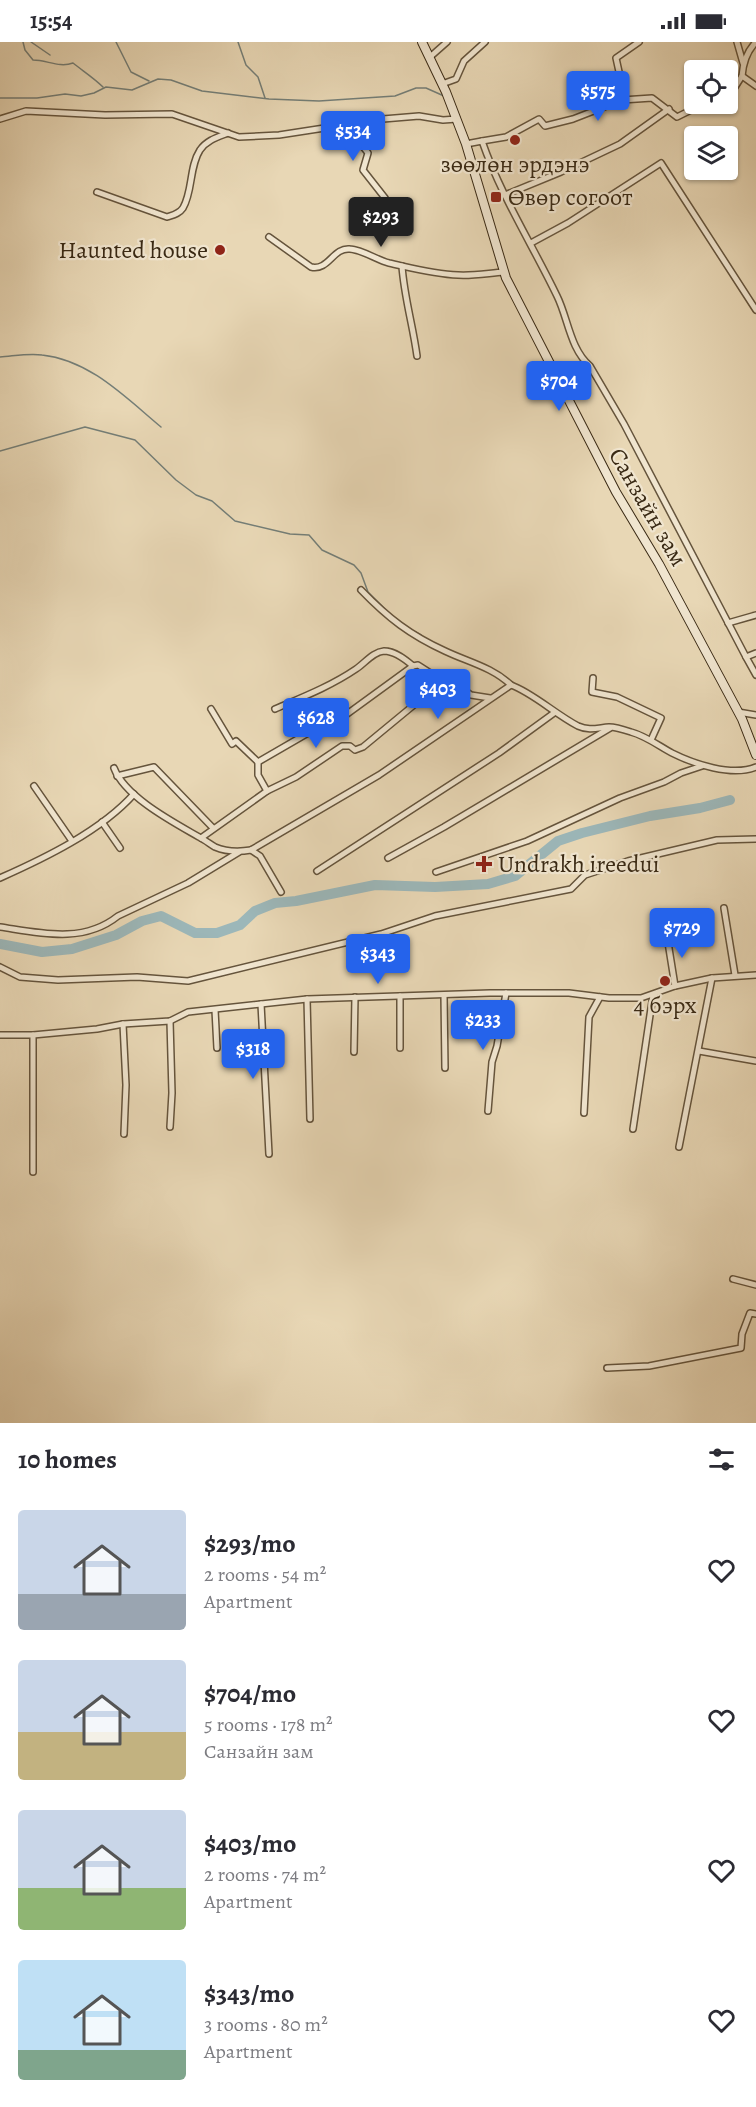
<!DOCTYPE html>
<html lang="en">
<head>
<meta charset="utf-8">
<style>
	body { margin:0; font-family:Alegreya,serif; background:#f7f7f7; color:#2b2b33; height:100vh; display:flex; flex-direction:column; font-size:22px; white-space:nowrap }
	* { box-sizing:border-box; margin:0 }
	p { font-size:20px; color:#7c7c81 }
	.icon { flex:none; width:33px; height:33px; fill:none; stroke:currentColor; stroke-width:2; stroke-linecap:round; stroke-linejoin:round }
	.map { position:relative; height:1381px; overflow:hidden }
	.details { display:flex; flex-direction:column; background:#fff; flex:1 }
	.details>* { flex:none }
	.controls { position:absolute; left:684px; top:18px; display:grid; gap:12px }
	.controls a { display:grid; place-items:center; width:54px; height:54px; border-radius:6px; background:#fff; box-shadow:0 2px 4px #0004; font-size:30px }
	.price { position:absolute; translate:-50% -51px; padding:0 14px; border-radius:6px; background:#2563eb; color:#fff; font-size:20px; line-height:39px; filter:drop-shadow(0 2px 3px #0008) }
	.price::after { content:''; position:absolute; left:50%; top:36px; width:18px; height:14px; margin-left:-9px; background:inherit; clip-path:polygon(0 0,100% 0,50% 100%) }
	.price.active { background:#222; color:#fff }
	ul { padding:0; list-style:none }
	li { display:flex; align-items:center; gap:18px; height:150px; padding:0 18px }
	li span { display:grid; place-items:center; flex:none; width:168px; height:120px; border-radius:6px; color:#555 }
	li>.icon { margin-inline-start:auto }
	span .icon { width:72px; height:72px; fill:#fffc; stroke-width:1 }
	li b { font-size:26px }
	h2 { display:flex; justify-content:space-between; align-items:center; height:72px; padding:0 18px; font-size:26px }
	.status { display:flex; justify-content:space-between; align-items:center; height:42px; padding:0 30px; background:#fff; direction:ltr }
	.status svg { height:16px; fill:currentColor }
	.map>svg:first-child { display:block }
</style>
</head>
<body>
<div class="status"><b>15:54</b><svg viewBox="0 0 49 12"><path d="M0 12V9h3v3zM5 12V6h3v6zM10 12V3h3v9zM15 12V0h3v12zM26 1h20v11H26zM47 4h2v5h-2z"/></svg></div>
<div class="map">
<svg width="756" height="1381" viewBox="0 0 756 1381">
	<rect width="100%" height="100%" fill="#e8d7b5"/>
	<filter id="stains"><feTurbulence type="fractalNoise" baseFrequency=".00333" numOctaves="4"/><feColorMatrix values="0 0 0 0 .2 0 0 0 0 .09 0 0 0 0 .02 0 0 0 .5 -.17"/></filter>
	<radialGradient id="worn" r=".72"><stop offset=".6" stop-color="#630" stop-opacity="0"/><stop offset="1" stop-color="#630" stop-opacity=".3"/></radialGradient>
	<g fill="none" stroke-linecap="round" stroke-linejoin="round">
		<!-- stream -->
		<g stroke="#747e77" stroke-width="1.5">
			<path d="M23,0L25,8L33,18C47,18 59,26 73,21C83,29 94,36 103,45"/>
			<polyline points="31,0 50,13"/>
			<polyline points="116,0 131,30 149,39"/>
			<polyline points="238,0 246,23 258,35 265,56"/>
			<polyline points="0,56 37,56 65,52 81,54 94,51 106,45 132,48 158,37 171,38 202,49 269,57 319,59 395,54 416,46 426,46 444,54"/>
			<path d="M0,315C14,314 29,311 42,313C90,318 126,356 161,385"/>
			<polyline points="0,409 85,385 135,398 176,438 196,453 212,459 235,479 290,492 309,493 322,508 354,523 361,531 368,550 386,568"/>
			<polyline points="408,586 421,593"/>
		</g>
		<!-- river -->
		<polyline stroke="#9cb7b9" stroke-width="10" points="0,902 42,910 72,907 116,893 142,879 161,874 195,891 217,891 240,883 255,869 275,861 296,859 375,843 435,845 488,842 515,834 558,799 582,791 650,774 700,766 730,758"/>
		<!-- street casing -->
		<g stroke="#65543c" stroke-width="8">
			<g id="street">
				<polyline points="737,0 743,21"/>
				<polyline points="430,15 447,0"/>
				<path d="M742,34C743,22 747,9 756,0"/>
				<polyline points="442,42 456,37 464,19 485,0"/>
				<polyline points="728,49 735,45 742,34 756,44"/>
				<polyline points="622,58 623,48 616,16 639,0"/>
				<polyline points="0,77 26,69 105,73 172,72 239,95 279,93 383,77 419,74 443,78 457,77"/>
				<polyline points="356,82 351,88 353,92 368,111 363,128 385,156"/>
				<polyline points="482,99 506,95 539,77 545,84 573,77 622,58 652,56 677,75 703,62"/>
				<path d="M466,102L482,99C501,154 532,202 557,254C568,276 570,307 590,324L624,382L746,615"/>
				<path d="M97,150L167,175C173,173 179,172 183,166C193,149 189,125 200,108C207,98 218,95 228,91"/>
				<polyline points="505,153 561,130 620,102 669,67"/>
				<path d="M269,195L311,225C329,229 333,205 350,207C363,208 377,218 389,221C412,226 434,232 458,233C473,234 489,231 504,230"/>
				<polyline points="531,201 568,181 661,121 756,268"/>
				<path d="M402,224C404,254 413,284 417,314"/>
				<path d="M361,548C388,576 410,593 445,609C468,620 492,625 511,643"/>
				<polyline points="728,581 756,573"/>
				<polyline points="756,611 746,615 756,633"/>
				<polyline points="593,636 592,650 617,655 661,676 651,698"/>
				<polyline points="211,667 232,702 236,699 258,720"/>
				<path d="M275,667C303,655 331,644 356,627C365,621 373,610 384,609C395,609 405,617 413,624L418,623L443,639H452L471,653L490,656"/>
				<polyline points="738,670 756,673"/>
				<path d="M114,726C125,755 173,780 199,795C205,798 210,802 215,805C227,810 239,810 251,808L379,733L511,643C533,651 555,672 578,684C589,689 597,686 609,685C616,685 625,688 631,690C646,694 659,704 672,711C694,722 732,735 756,725"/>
				<polyline points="117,734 154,725 213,786"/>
				<polyline points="34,744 72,799"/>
				<polyline points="267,749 258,733 258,720 327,680 343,675 413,624"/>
				<polyline points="102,780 120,806"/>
				<polyline points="201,796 267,749 296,735 342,704 350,704 355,708 363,705 443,639"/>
				<polyline points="251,808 260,814 281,850"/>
				<polyline points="388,816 444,785 610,686"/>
				<polyline points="317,829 499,711 554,671"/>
				<polyline points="436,830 527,799 620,756 664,740 681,731 702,724"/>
				<path d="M0,836C45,816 101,789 134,752"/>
				<polyline points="724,866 735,933"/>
				<path d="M0,885C40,891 83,902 118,874L188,841L239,810"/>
				<polyline points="667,894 675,944"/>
				<polyline points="0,925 20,935 58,938 137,935 188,939 381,892 435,874 571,847 585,833 628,819 717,798 756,797"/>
				<polyline points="444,953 445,1026"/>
				<polyline points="307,957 310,1077"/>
				<polyline points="261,962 269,1112"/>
				<polyline points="215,968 217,1006"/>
				<polyline points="123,982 126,1043 124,1092"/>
				<polyline points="0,993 33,993 97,987 123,982 170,979 188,970 307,957 490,951 569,951 609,956 641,956 675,944 712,936 756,933"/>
				<polyline points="33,993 33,1130"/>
				<polyline points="400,1006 400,954"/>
				<polyline points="699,1009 756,1019"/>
				<polyline points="354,1010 355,955"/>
				<polyline points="488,1069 492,1020 497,1004 506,951"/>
				<polyline points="584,1071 589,975 600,955"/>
				<polyline points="170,1085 172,1051 170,979"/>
				<polyline points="633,1087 653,953"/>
				<polyline points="679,1105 712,936"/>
				<polyline points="733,1237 756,1243"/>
				<polyline points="607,1326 649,1324 741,1306 742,1292 750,1271 756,1272"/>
			</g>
		</g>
		<!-- secondary casing -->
		<g stroke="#392914" stroke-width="10">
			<polyline id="secondary" points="422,0 446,50 466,102 506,236 616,450 659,522 742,677 756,713"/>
		</g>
		<!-- street -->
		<use href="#street" stroke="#f0e5cf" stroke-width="5"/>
		<!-- secondary -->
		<use href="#secondary" stroke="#f0e5cf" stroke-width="8"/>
	</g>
	<!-- markers -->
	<g fill="#8f2418" stroke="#f0e5cf" stroke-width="2">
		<circle cx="515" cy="98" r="6"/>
		<rect x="490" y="149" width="12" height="12" rx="3"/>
		<circle cx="220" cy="208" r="6"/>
		<path d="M481 813h6v6h6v6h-6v6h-6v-6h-6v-6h6z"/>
		<circle cx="665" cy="939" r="6"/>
	</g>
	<g text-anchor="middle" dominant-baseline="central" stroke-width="4.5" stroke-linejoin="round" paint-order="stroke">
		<!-- poi labels -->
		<g font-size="24" fill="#392914" stroke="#f0e5cf">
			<text x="515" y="122">зөөлөн эрдэнэ</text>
			<text x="508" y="155" text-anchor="start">Өвөр согоот</text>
			<text x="208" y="208" text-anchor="end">Haunted house</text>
			<text x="498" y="822" text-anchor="start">Undrakh ireedui</text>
			<text x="665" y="963">4 бэрх</text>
		</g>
		<!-- street labels -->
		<g font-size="24" fill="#392914" stroke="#f0e5cf">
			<text transform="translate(648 465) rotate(60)">Санзайн зам</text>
		</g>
	</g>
	<rect width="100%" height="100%" filter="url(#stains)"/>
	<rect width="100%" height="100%" fill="url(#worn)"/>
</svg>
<div class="controls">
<a><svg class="icon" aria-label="locate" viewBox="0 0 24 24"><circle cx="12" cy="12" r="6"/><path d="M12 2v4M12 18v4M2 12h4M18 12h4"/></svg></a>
<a><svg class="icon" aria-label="layers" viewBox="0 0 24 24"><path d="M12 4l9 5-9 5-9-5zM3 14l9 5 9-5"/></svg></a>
</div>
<b class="price" style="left:598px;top:80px">$575</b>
<b class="price" style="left:353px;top:120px">$534</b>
<b class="price active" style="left:381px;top:206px">$293</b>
<b class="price" style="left:559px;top:370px">$704</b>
<b class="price" style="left:438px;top:678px">$403</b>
<b class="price" style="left:316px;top:707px">$628</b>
<b class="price" style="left:682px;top:917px">$729</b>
<b class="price" style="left:378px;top:943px">$343</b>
<b class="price" style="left:483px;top:1009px">$233</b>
<b class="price" style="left:253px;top:1038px">$318</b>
</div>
<section class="details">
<h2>10 homes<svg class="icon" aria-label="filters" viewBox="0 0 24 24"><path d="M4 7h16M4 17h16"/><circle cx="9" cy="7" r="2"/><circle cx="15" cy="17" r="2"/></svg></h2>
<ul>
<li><span style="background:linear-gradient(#c9d6e8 70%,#9aa5b1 0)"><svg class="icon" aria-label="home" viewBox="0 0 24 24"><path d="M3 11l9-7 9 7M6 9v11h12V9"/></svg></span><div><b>$293/mo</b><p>2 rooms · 54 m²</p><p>Apartment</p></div><svg class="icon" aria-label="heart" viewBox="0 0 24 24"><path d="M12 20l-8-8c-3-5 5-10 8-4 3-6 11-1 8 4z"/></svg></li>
<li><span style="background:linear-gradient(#c9d6e8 60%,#c2b280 0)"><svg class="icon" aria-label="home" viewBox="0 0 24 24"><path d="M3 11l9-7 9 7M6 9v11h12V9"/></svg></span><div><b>$704/mo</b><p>5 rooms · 178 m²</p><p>Санзайн зам</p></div><svg class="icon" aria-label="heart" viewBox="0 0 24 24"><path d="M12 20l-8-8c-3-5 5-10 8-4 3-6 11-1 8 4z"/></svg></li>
<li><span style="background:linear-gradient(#c9d6e8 65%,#8fb573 0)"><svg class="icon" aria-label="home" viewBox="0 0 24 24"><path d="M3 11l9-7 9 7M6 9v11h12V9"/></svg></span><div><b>$403/mo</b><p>2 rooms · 74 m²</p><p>Apartment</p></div><svg class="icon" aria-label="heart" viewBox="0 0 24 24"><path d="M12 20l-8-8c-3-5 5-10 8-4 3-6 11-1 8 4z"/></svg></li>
<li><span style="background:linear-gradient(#bfe0f5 75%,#7fa58c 0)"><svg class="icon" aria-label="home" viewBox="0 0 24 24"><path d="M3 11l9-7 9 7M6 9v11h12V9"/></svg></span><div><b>$343/mo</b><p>3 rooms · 80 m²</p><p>Apartment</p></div><svg class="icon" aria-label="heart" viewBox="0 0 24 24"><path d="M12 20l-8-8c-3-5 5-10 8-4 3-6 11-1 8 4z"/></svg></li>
</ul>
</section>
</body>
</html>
